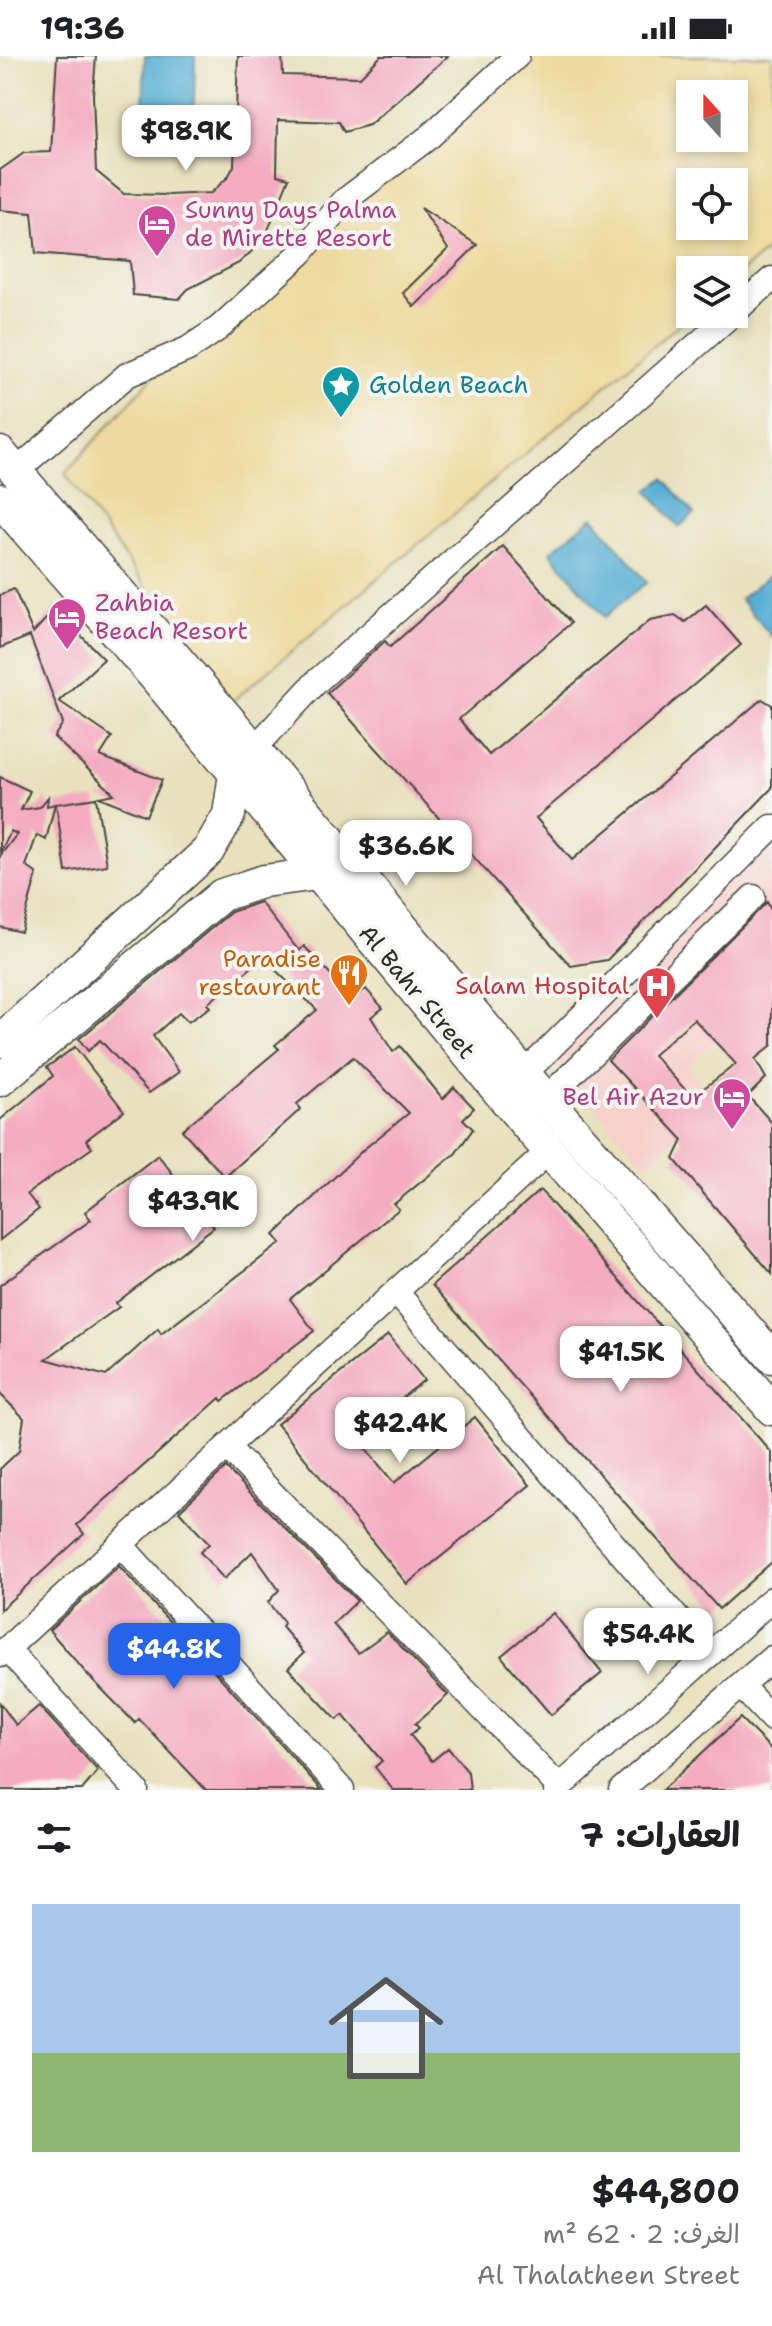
<!DOCTYPE html>
<html lang="ar">
<head>
<meta charset="utf-8">
<style>
	body { margin:0; font-family:"Shantell Sans","Playpen Sans Arabic",sans-serif; background:#f2f2f2; color:#202124; direction:rtl; height:100vh; display:flex; flex-direction:column; font-size:30px; white-space:nowrap }
	* { box-sizing:border-box; margin:0 }
	p { font-size:26px; color:#757577 }
	.icon { flex:none; width:44px; height:44px; fill:none; stroke:currentColor; stroke-width:2; stroke-linecap:round; stroke-linejoin:round }
	.map { position:relative; height:1734px; overflow:hidden; direction:ltr }
	.side { display:flex; flex-direction:column; background:#fff; flex:1 }
	.side>* { flex:none }
	.needle { width:52px; rotate:339deg }
	.tools { position:absolute; left:676px; top:24px; display:grid; gap:16px }
	.tools a { display:grid; place-items:center; width:72px; height:72px; border-radius:0px; background:#fff; box-shadow:0 4px 12px #0003; font-size:40px }
	.price { position:absolute; translate:-50% -68px; padding:0 18px; border-radius:16px; background:#fff; color:#222; font-size:26px; line-height:52px; filter:drop-shadow(0 2px 4px #0008) }
	.price::after { content:''; position:absolute; left:50%; top:48px; width:24px; height:18px; margin-left:-12px; background:inherit; clip-path:polygon(0 0,100% 0,50% 100%) }
	.price.current { background:#2563eb; color:#fff }
	ul { padding:0; list-style:none }
	li { display:grid; align-content:center; gap:16px; height:424px; padding:0 32px }
	li+li { border-top:2px solid #e0e0e0 }
	li span { display:grid; place-items:center; height:248px; border-radius:0px; color:#555 }
	li>.icon { margin-inline-start:auto }
	span .icon { width:144px; height:144px; fill:#fffc; stroke-width:1 }
	li b { font-size:34px }
	h2 { display:flex; justify-content:space-between; align-items:center; height:96px; padding:0 32px; font-size:34px }
	.status { display:flex; justify-content:space-between; align-items:center; height:56px; padding:0 40px; background:#fff; direction:ltr }
	.status svg { height:22px; fill:currentColor }
	.map>svg:first-child { display:block }
</style>
</head>
<body>
<div class="status"><b>19:36</b><svg viewBox="0 0 49 12"><path d="M0 12V9h3v3zM5 12V6h3v6zM10 12V3h3v9zM15 12V0h3v12zM26 1h20v11H26zM47 4h2v5h-2z"/></svg></div>
<div class="map">
<svg width="772" height="1734" viewBox="0 0 772 1734">
	<rect width="100%" height="100%" fill="#f6f6f2"/>
	<filter id="ink" filterUnits="userSpaceOnUse"><feTurbulence type="fractalNoise" baseFrequency=".0125" numOctaves="2"/><feDisplacementMap in="SourceGraphic" scale="16" xChannelSelector="R" yChannelSelector="G"/><feConvolveMatrix kernelMatrix="1 2 1 2 8 2 1 2 1" color-interpolation-filters="sRGB"/></filter>
	<filter id="wash" filterUnits="userSpaceOnUse"><feTurbulence type="fractalNoise" baseFrequency=".006" numOctaves="4" result="noise"/><feDisplacementMap in="SourceGraphic" scale="32" xChannelSelector="R" yChannelSelector="G"/><feGaussianBlur stdDeviation="1.8" result="paint"/><feColorMatrix in="noise" values="0 0 0 0 0 0 0 0 0 0 0 0 0 0 0 0 0 1.4 0 .05"/><feComposite in="paint" operator="in"/></filter>
	<g filter="url(#wash)">
		<rect width="100%" height="100%" fill="#e8e1be"/>
		<!-- built -->
		<polygon fill="#f7d0ca" points="772,763 772,933 688,1010 714,1045 645,1110 547,995"/>
		<!-- sand -->
		<path fill="#eeda9e" stroke="#8c8264" stroke-width="2" fill-rule="evenodd" d="M512,0H772V190L734,222V214H690L691,258L229,648L65,417L164,309ZM690,38H734V82H690ZM690,126H734V170H690Z"/>
		<!-- water -->
		<g fill="#57afd4" stroke="#416d80" stroke-width="2">
			<polygon points="145,0 195,0 194,48 172,75 154,70 143,53"/>
			<polygon points="664,422 694,458 679,471 648,435"/>
			<polygon points="593,461 647,526 604,561 550,496"/>
			<polygon points="771,518 772,519 772,581 740,543"/>
			<polygon points="410,1347 424,1358 417,1374 395,1389 386,1385 376,1369 389,1369 393,1357"/>
		</g>
		<g id="blocks">
			<!-- building -->
			<g fill="#f4abc1" fill-rule="evenodd">
				<polygon points="57,0 96,0 93,39 96,115 124,138 168,139 211,137 228,121 234,110 238,0 282,0 283,19 360,21 381,0 448,0 369,69 344,76 339,66 278,64 277,119 289,122 264,184 239,207 188,233 179,243 133,239 130,205 36,197 32,157 0,154 0,114 24,97 51,96"/>
				<polygon points="421,152 477,189 414,251 403,237 448,193"/>
				<polygon points="503,490 571,567 459,663 489,699 650,564 675,559 685,566 706,549 741,589 536,762 572,804 762,643 772,649 772,732 607,904 571,910 327,637 385,585 390,591"/>
				<polygon points="14,533 33,577 55,553 104,603 59,645 112,681 100,700 162,724 146,760 99,741 114,738 54,681 63,667 30,580 0,592 0,539"/>
				<polygon points="0,721 30,735 21,754 40,751 48,741 47,750 55,748 46,784 37,779 26,810 37,818 21,876 0,871 0,800 17,778 11,775 0,797"/>
				<polygon points="96,742 107,809 66,816 56,748"/>
				<polygon points="260,846 299,895 304,890 353,942 366,933 383,952 371,961 393,996 400,990 443,1043 454,1031 474,1052 463,1063 473,1073 455,1098 394,1148 399,1153 290,1243 314,1275 222,1345 220,1342 77,1469 84,1478 0,1554 0,1413 19,1395 24,1362 0,1338 0,1229 91,1164 85,1156 158,1099 214,1171 116,1247 119,1251 46,1303 106,1320 158,1273 161,1278 281,1187 274,1179 364,1093 409,1057 353,1001 297,1048 301,1053 225,1121 182,1074 279,993 275,989 317,954 263,902 207,948 210,951 188,966 179,957 153,980 179,1016 149,1037 100,984 88,995 79,983 231,856"/>
				<path d="M767,846L772,856V989L755,1003L766,1022L748,1040L772,1067V1218L674,1103L683,1084L608,1004ZM694,963L736,1008L692,1041L653,999Z"/>
				<polygon points="75,991 124,1055 86,1084 92,1092 27,1138 39,1153 0,1184 0,1064 53,1020 47,1011"/>
				<polygon points="540,1134 772,1397 772,1506 719,1553 432,1229"/>
				<polygon points="388,1279 424,1324 355,1380 394,1427 475,1361 530,1429 407,1528 277,1368"/>
				<polygon points="226,1412 357,1545 333,1568 358,1597 387,1576 448,1639 415,1668 419,1672 410,1679 432,1705 448,1692 468,1716 470,1734 393,1734 375,1711 382,1705 343,1659 337,1664 288,1612 304,1597 282,1571 284,1567 268,1546 279,1534 252,1496 224,1523 200,1496 209,1488 179,1455"/>
				<polygon points="119,1510 322,1734 206,1734 139,1663 135,1667 87,1618 49,1574"/>
				<polygon points="553,1557 602,1617 551,1659 501,1600"/>
				<polygon points="0,1647 16,1669 39,1650 98,1715 82,1734 0,1734"/>
				<polygon points="740,1662 772,1694 772,1734 662,1734"/>
			</g>
		</g>
	</g>
	<g filter="url(#ink)">
		<use href="#blocks" fill-opacity="0" stroke="#474641" stroke-width="2"/>
		<g fill="none" stroke-linecap="round" stroke-linejoin="round">
			<!-- minor casing -->
			<g stroke="#474641" stroke-width="27">
				<g id="minor">
					<polyline points="734,256 772,223"/>
					<polyline points="16,415 127,319 188,293 219,272 301,197 344,145 429,81 517,0"/>
					<polyline points="254,693 317,625 732,258"/>
					<polyline points="524,1018 772,771"/>
					<polyline points="546,1043 753,841"/>
					<polyline points="396,1236 709,1599"/>
					<polyline points="227,1391 559,1731"/>
					<polyline points="121,1489 342,1734"/>
					<polyline points="7,1593 136,1734"/>
					<polyline points="0,1599 549,1095"/>
					<polyline points="741,1630 772,1663"/>
					<polyline points="556,1734 772,1543"/>
					<polyline points="621,1734 772,1602"/>
				</g>
			</g>
			<!-- major casing -->
			<g stroke="#474641" stroke-width="35">
				<g id="major">
					<polyline points="0,397 254,693 524,1018 772,1301"/>
					<polyline points="0,444 155,621 525,1067 772,1353"/>
					<polyline points="0,985 208,795 229,759 235,718"/>
					<polyline points="0,1024 222,839 264,825 318,818"/>
				</g>
			</g>
			<!-- minor -->
			<use href="#minor" stroke="#fff" stroke-width="24"/>
			<!-- major -->
			<use href="#major" stroke="#fff" stroke-width="32"/>
		</g>
	</g>
	<!-- icons -->
	<defs>
		<g id="hotel-pin" transform="scale(2)"><path d="M0 17L-7.5 6A9.5 9.5 0 1 1 7.5 6Z" fill="#d1479c" stroke="#f6f6f2"/><path d="M-6-4.5h1.5V1H6V5H4.5V3h-9V5H-6ZM-4 0a1.8 1.8 0 1 1 3.6 0ZM.5 0V-2.5h3Q6-2.5 6 0Z" fill="#fff"/></g>
		<g id="sight-pin" transform="scale(2)"><path d="M0 17L-7.5 6A9.5 9.5 0 1 1 7.5 6Z" fill="#0f9aa8" stroke="#f6f6f2"/><path d="M0-6L1.8-2.2L6-1.7L2.9 1.2L3.7 5.4L0 3.3L-3.7 5.4L-2.9 1.2L-6-1.7L-1.8-2.2Z" fill="#fff"/></g>
		<g id="restaurant-pin" transform="scale(2)"><path d="M0 17L-7.5 6A9.5 9.5 0 1 1 7.5 6Z" fill="#e8710a" stroke="#f6f6f2"/><path d="M-5-6h1v4h1v-4h1v4h1v-4h1v5L-1.5 .5V6h-2V.5L-5-1ZM5-6V6H3V1.5H1.5Q1.5-4 5-6Z" fill="#fff"/></g>
		<g id="hospital-pin" transform="scale(2)"><path d="M0 17L-7.5 6A9.5 9.5 0 1 1 7.5 6Z" fill="#e0444e" stroke="#f6f6f2"/><path d="M-5-5h3v3.5h4V-5h3V5h-3V1.5h-4V5h-3Z" fill="#fff"/></g>
	</defs>
	<g fill-rule="evenodd">
		<use href="#hotel-pin" x="157" y="168"/>
		<use href="#sight-pin" x="341" y="329"/>
		<use href="#hotel-pin" x="67" y="561"/>
		<use href="#restaurant-pin" x="349" y="917"/>
		<use href="#hospital-pin" x="657" y="930"/>
		<use href="#hotel-pin" x="732" y="1041"/>
	</g>
	<g text-anchor="middle" dominant-baseline="central" stroke-width="8" stroke-linejoin="round" paint-order="stroke">
		<!-- hotel labels -->
		<g font-size="24" fill="#b23c85" stroke="#f6f6f2" text-anchor="start">
			<text x="185" y="154">Sunny Days Palma<tspan x="185" dy="28">de Mirette Resort</tspan></text>
			<text x="95" y="547">Zahbia<tspan x="95" dy="28">Beach Resort</tspan></text>
			<text x="704" y="1041" text-anchor="end">Bel Air Azur</text>
		</g>
		<!-- culture labels -->
		<g font-size="24" fill="#0d838f" stroke="#f6f6f2" text-anchor="start">
			<text x="369" y="329">Golden Beach</text>
		</g>
		<!-- food labels -->
		<g font-size="24" fill="#c56008" stroke="#f6f6f2" text-anchor="end">
			<text x="321" y="903">Paradise<tspan x="321" dy="28">restaurant</tspan></text>
		</g>
		<!-- health labels -->
		<g font-size="24" fill="#be3a42" stroke="#f6f6f2" text-anchor="end">
			<text x="629" y="930">Salam Hospital</text>
		</g>
		<!-- street labels -->
		<g font-size="24" fill="#2b2b2b" stroke="#f6f6f2">
			<text transform="translate(417 936) rotate(50)">Al Bahr Street</text>
		</g>
	</g>
</svg>
<div class="tools">
<a><svg class="needle" viewBox="-14 -14 28 28"><path d="M0-13l5 13h-10z" fill="#e53935"/><path d="M0 13l5-13h-10z" fill="#757577"/></svg></a>
<a><svg class="icon" aria-label="locate" viewBox="0 0 24 24"><circle cx="12" cy="12" r="6"/><path d="M12 2v4M12 18v4M2 12h4M18 12h4"/></svg></a>
<a><svg class="icon" aria-label="layers" viewBox="0 0 24 24"><path d="M12 4l9 5-9 5-9-5zM3 14l9 5 9-5"/></svg></a>
</div>
<b class="price" style="left:186px;top:117px">$98.9K</b>
<b class="price" style="left:406px;top:832px">$36.6K</b>
<b class="price" style="left:193px;top:1187px">$43.9K</b>
<b class="price" style="left:621px;top:1338px">$41.5K</b>
<b class="price" style="left:400px;top:1409px">$42.4K</b>
<b class="price" style="left:648px;top:1620px">$54.4K</b>
<b class="price current" style="left:174px;top:1635px">$44.8K</b>
</div>
<section class="side">
<h2>العقارات: 7<svg class="icon" aria-label="filters" viewBox="0 0 24 24"><path d="M4 7h16M4 17h16"/><circle cx="9" cy="7" r="2"/><circle cx="15" cy="17" r="2"/></svg></h2>
<ul>
<li><span style="background:linear-gradient(#a9c7e8 60%,#8fb573 0)"><svg class="icon" aria-label="home" viewBox="0 0 24 24"><path d="M3 11l9-7 9 7M6 9v11h12V9"/></svg></span><div><b>$44,800</b><p>الغرف: 2 · 62 m²</p><p>Al Thalatheen Street</p></div></li>
</ul>
</section>
</body>
</html>
